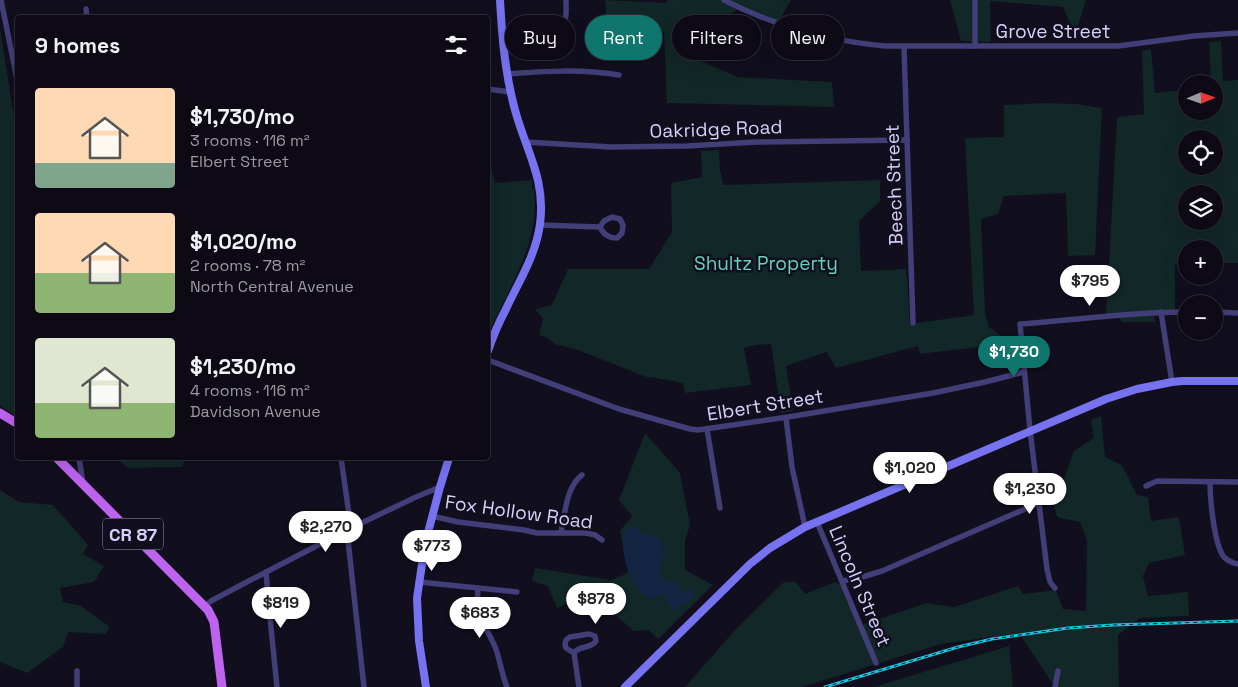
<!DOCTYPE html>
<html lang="en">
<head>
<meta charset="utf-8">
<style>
	body { margin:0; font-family:"Space Grotesk",sans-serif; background:#1b1823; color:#f1f3f6; height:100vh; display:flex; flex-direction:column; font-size:19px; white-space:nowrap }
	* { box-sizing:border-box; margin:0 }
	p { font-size:16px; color:#9a9aa1 }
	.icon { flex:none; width:28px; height:28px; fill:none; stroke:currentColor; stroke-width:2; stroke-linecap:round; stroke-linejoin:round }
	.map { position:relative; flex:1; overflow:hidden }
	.details { position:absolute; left:15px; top:15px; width:475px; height:445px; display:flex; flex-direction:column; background:#0d0a16; border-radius:5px; box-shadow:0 5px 20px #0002,0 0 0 1px #2d2b35 }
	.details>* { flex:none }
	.guide { position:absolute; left:505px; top:15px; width:475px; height:45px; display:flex; gap:10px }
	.needle { width:32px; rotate:88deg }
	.buttons { position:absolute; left:1178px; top:75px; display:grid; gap:10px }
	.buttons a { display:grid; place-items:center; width:45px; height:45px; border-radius:50%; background:#0d0a16; box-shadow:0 5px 20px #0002,0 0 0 1px #2d2b35; font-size:25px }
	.price { position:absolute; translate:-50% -42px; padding:0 11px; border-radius:18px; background:#fff; color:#222; font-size:16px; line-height:32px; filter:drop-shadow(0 1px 2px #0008) }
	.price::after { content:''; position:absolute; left:50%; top:30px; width:15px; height:11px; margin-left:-8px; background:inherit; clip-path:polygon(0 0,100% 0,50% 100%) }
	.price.active { background:#0f766e; color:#fff }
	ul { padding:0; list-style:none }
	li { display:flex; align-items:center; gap:15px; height:125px; padding:0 20px }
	li span { display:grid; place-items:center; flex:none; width:140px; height:100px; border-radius:5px; color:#555 }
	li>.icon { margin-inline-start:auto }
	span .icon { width:60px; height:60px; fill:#fffc; stroke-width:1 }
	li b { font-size:21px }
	h2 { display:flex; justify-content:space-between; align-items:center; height:60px; padding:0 20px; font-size:21px }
	.tag { padding:0 18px; border-radius:22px; background:#0d0a16; box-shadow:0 5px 20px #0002,0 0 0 1px #2d2b35; font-size:18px; line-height:45px }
	.tag.active { background:#0f766e; color:#fff }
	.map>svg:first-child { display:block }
</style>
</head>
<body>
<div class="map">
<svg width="1238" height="687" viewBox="0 0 1238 687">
	<rect width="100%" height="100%" fill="#110e1e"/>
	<!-- green -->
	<g fill="#122727" fill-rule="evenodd">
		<polygon points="605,0 666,3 668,0 791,0 778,23 739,8 680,52 738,77 832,82 834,107 667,103 664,32 608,36"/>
		<polygon points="950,0 1086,0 1075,35 1063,7 990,1 991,42 961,41"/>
		<polygon points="0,28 17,136 17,417 0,406"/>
		<path d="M1221,41L1223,81L1238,80V263H1214V249H1186V264H1175V315H1154L1155,322H1121L1120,317H1106L1117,117L1144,114L1142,51L1151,49L1155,93L1186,90V111H1214V84H1195L1197,81H1211L1209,42ZM1186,139H1214V166H1186ZM1186,194H1214V221H1186Z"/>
		<polygon points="1044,103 1076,104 1102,108 1095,255 1068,256 1066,193 1004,196 998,214 981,219 985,313 989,327 1011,343 920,354 918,346 836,368 826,352 786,366 793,411 781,413 771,344 755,345 744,348 751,385 685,393 683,383 650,377 649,378 578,350 555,344 546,337 539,335 543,319 535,309 552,305 568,269 649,269 672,232 671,183 702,177 701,151 719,150 720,172 721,173 723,185 880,180 880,201 859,221 861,271 906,269 906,277 907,277 910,324 974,315 965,138 1004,137 1004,105"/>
		<path d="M488,154L495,183L532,180V189H534C541,243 508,288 488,335Z"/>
		<polygon points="1101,416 1105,457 1122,465 1137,495 1148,497 1151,521 1179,517 1185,555 1149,563 1143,576 1148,596 1188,592 1189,616 1140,618 1118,635 1119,687 1055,687 1019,633 941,644 802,687 685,687 736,629 784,582 796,582 805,594 835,582 846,588 862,625 926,603 954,607 1018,586 1023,594 1056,590 1063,609 1086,611 1087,541 1080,522 1057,517 1054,505 1074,451 1094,438 1091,420"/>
		<polygon points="645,433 680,473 690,525 685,540 685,570 713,585 658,639 649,630 634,631 590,594 557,608 548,586 532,581 535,568 611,580 628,573 620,531 632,516 619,500"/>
		<polygon points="115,458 184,458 183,467 129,468"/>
		<polygon points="0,490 19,502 53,505 88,545 83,554 104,566 94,582 60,588 63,602 81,606 110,627 105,634 68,632 63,647 27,673 0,662"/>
		<polygon points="1009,646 1013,687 874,687"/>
	</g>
	<!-- water -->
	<path fill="#132542" d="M635,526L643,534H651L661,541L664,554L660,569L661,578L667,581H675C679,586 680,591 684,595L687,589L692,588L695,593L693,599L681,605L677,611L671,608L666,598L662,595C658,597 654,599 650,598C632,593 614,541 628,528C630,526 632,526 635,526Z"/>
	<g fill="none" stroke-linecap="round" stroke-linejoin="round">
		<!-- minor -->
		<g stroke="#423e78" stroke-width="5.5">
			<polyline points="1,0 18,84"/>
			<path d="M724,0C775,26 829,41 885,46H1118L1194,36L1238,33"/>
			<polyline points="975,0 975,46"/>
			<polyline points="86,9 87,18"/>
			<path d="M559,30C568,22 566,11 566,0"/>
			<polyline points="904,47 913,323"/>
			<path d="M507,74C544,71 582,69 619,75"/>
			<polyline points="488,89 510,92"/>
			<polyline points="525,142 611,147 687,146 756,142 907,140"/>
			<path d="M612,217L620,219L623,225L622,233L617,238C609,238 603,234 600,227L604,221Z"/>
			<polyline points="540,225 600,227"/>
			<polyline points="1161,312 1172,382"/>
			<polyline points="1214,312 1238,313"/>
			<polyline points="488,360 619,409 690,429 698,430 788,417 933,393 985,382 1024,372"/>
			<polyline points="786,418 792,467 805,527"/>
			<polyline points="707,429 720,508"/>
			<polyline points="79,458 83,483"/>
			<polyline points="341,458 351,528"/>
			<path d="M1210,482C1210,498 1214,545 1224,557C1228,561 1233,563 1238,564"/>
			<polyline points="1146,486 1157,481 1238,482"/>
			<polyline points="432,516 458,522 524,530 537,533 586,533 595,535 602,540"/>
			<polyline points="817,522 876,663"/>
			<polyline points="347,531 364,687"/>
			<path d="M561,532C565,514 566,487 582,475"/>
			<polyline points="266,572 269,608 277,687"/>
			<polyline points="842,581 859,578 882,571 1039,503"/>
			<polyline points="419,582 517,592"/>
			<path d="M1055,588L1050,582L1047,569L1030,430L1020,324C1075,320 1130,312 1186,312"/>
			<path d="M478,589C475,617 486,625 496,649C500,661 502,675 507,687"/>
			<polyline points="205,606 211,601 243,584 351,528 416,497 440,487"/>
			<path d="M589,634L595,636L596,641C591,649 580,645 574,653L566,648L565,645L566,640L570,637Z"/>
			<polyline points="574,653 579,687"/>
			<polyline points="77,687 77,671"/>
			<polyline points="1055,687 1058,671"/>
		</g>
		<!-- secondary -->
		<g stroke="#7772f0" stroke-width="8">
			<path d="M488,351C493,336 499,322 506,309C519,281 536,255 540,224C546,179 526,151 515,110C505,73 502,37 500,0"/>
			<polyline points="426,687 419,641 417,598 425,544 440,487 449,458"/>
			<polyline points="625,687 750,564 770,548 805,527 1106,399 1137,389 1172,382 1182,381 1238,381"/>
		</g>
		<!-- primary -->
		<g stroke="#bd63ee" stroke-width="9">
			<polyline points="0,413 18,424"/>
			<polyline points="57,458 208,610 214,622 222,687"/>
		</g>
		<!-- rail casing -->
		<g stroke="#18c7de" stroke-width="3">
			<polyline id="rail" points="825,687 958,647 992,639 1068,628 1113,625 1238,621"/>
		</g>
		<!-- rail -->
		<use href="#rail" stroke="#110e1e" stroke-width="1" stroke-dasharray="4" stroke-linecap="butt"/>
	</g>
	<g text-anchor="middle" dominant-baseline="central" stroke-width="5" stroke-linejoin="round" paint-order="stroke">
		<!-- shield labels -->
		<rect fill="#110e1e" stroke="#9b96b8" stroke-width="1" x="103" y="518.5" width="60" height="31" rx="4"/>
		<g font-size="18" font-weight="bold" fill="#d6d0fa">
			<text x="133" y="534">CR 87</text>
		</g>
		<!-- street labels -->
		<g font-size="19" fill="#d6d0fa" stroke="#110e1e">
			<text x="1053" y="31">Grove Street</text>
			<text transform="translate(716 129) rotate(-2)">Oakridge Road</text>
			<text transform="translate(894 185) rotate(-92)">Beech Street</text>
			<text transform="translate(765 405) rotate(-9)">Elbert Street</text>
			<text transform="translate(519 512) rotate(8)">Fox Hollow Road</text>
			<text transform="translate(860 586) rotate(67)">Lincoln Street</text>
		</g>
		<!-- park labels -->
		<g font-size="19" fill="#65d1b8" stroke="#110e1e">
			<text x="766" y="263">Shultz Property</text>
		</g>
	</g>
</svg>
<div class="buttons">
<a><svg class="needle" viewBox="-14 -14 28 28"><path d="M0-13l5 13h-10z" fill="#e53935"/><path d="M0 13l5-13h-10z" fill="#9a9aa1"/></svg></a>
<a><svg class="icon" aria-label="locate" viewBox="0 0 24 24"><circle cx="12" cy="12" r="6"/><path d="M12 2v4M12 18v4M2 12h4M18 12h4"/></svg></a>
<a><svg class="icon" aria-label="layers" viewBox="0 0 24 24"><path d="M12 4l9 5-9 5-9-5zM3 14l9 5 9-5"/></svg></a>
<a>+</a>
<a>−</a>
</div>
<b class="price" style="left:1090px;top:307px">$795</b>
<b class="price active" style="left:1014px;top:378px">$1,730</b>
<b class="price" style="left:910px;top:494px">$1,020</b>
<b class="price" style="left:1030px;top:515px">$1,230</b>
<b class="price" style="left:326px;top:553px">$2,270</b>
<b class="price" style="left:432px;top:572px">$773</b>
<b class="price" style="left:596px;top:625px">$878</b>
<b class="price" style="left:281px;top:629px">$819</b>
<b class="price" style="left:480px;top:639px">$683</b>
<div class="guide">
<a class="tag">Buy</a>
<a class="tag active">Rent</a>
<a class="tag">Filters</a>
<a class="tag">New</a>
</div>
<section class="details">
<h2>9 homes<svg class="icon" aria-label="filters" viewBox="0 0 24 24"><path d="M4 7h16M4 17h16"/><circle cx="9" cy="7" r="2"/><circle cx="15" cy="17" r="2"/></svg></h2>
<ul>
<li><span style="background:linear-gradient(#ffd9b3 75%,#7fa58c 0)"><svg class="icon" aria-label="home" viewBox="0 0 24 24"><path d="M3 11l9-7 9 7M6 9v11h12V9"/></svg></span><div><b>$1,730/mo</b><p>3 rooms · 116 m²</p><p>Elbert Street</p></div></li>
<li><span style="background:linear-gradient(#ffd9b3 60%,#8fb573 0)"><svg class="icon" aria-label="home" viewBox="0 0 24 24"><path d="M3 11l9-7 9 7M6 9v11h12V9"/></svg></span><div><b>$1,020/mo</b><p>2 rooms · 78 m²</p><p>North Central Avenue</p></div></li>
<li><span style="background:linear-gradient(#dfe7d0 65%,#8fb573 0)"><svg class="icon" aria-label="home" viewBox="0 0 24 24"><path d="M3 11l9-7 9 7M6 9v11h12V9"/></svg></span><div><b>$1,230/mo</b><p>4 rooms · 116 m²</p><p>Davidson Avenue</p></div></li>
</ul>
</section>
</div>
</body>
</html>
